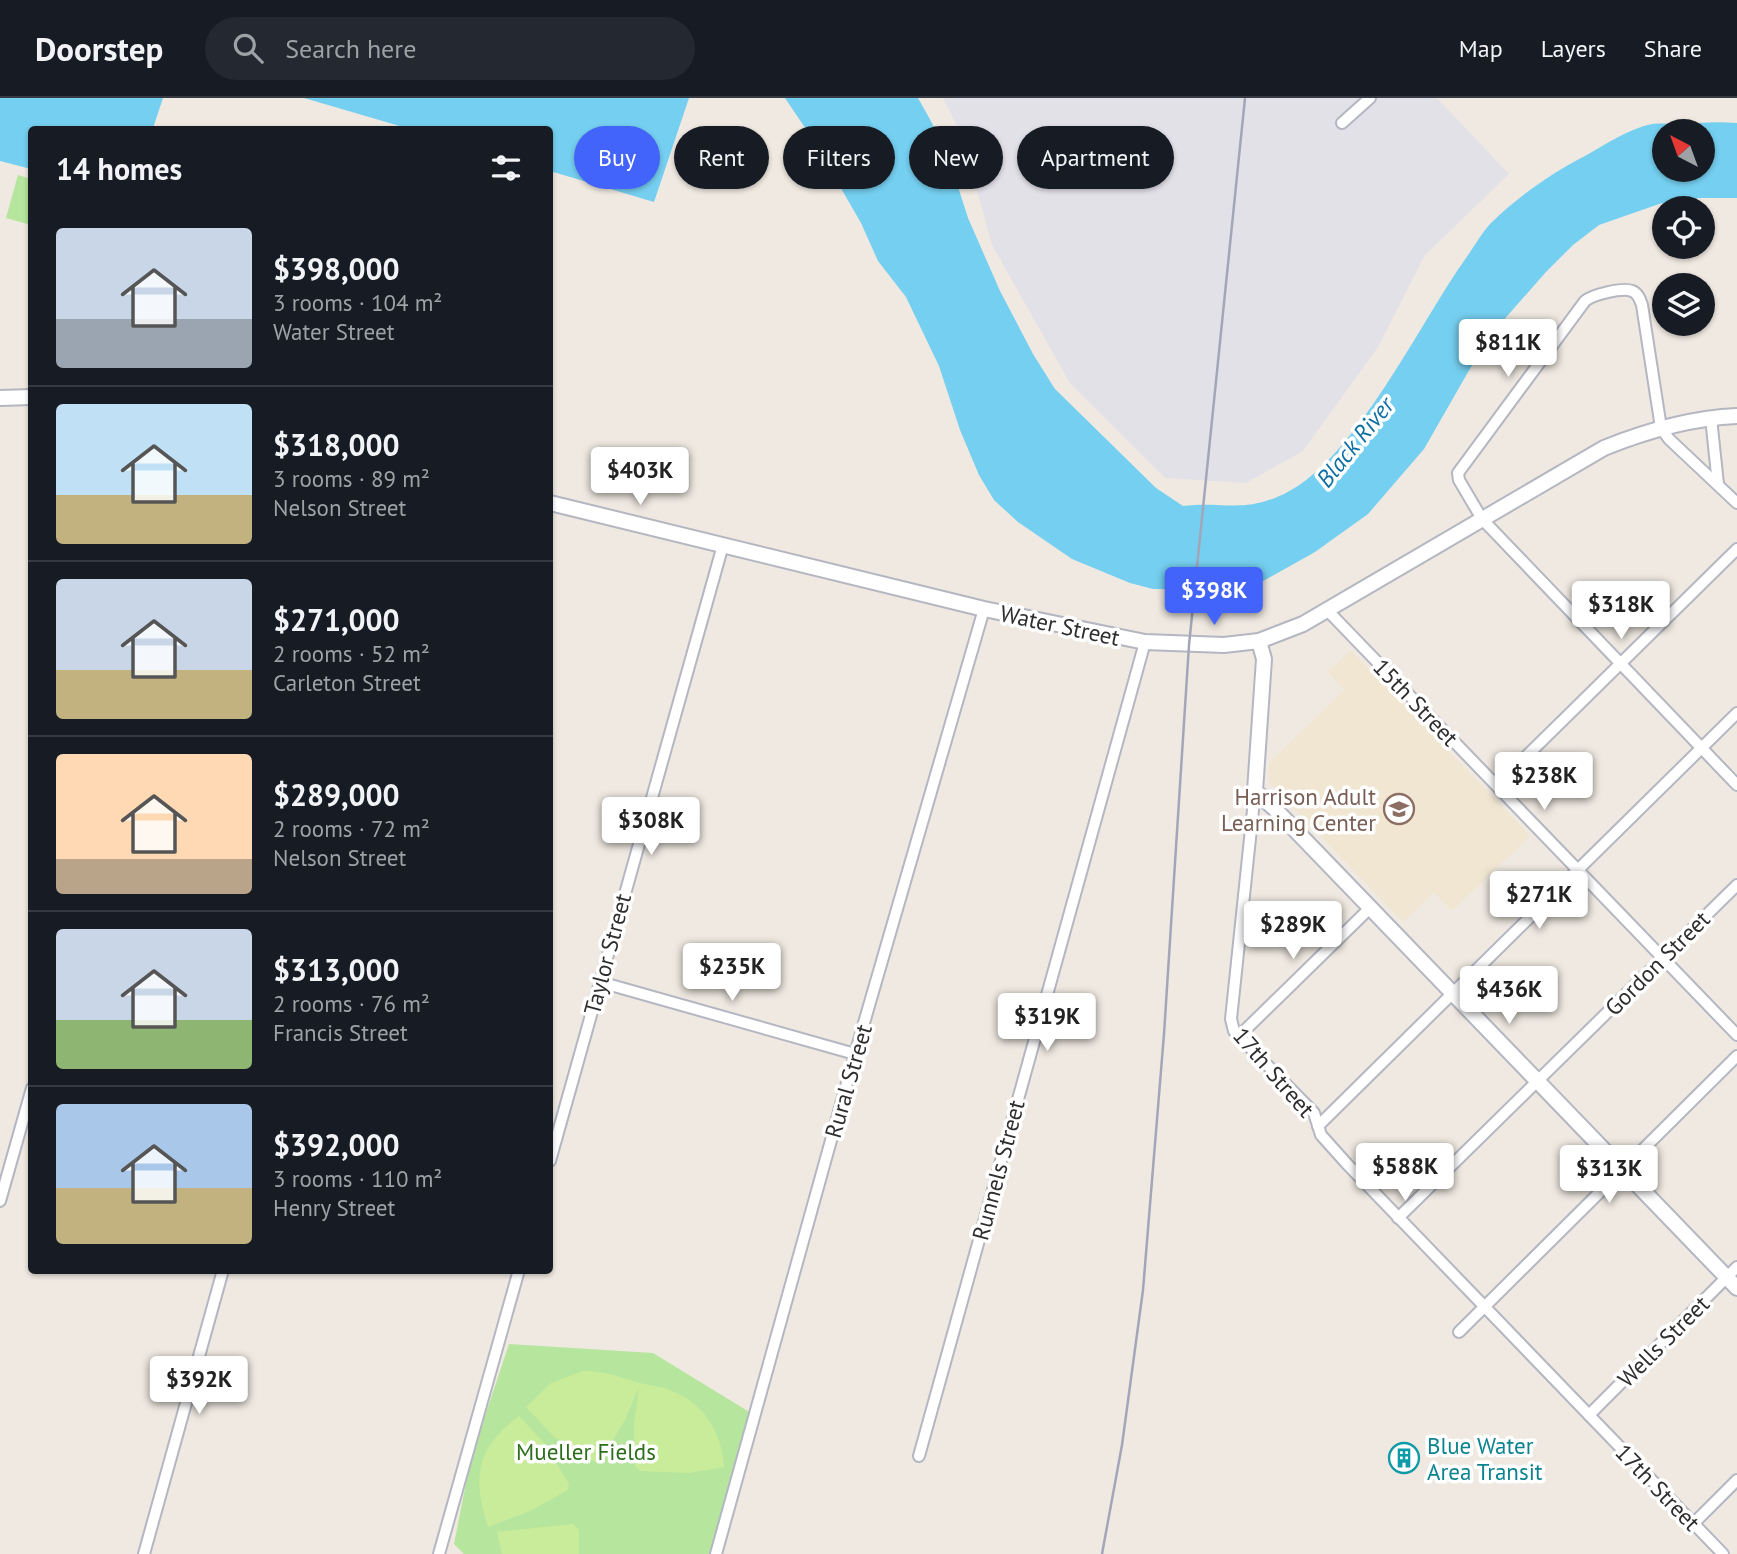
<!DOCTYPE html>
<html lang="en">
<head>
<meta charset="utf-8">
<style>
	body { margin:0; font-family:"PT Sans",sans-serif; background:#242831; color:#f1f3f6; height:100vh; display:flex; flex-direction:column; font-size:26px; white-space:nowrap }
	* { box-sizing:border-box; margin:0 }
	p { font-size:23px; color:#9ea1a6 }
	.icon { flex:none; width:38px; height:38px; fill:none; stroke:currentColor; stroke-width:2; stroke-linecap:round; stroke-linejoin:round }
	.map { position:relative; flex:1; overflow:hidden }
	.panel { position:absolute; left:28px; top:28px; width:525px; height:1148px; display:flex; flex-direction:column; background:#171b24; border-radius:7px; box-shadow:0 2px 5px #0004 }
	.panel>* { flex:none }
	.banner { position:absolute; left:574px; top:28px; width:665px; height:63px; display:flex; gap:14px }
	.needle { width:46px; rotate:319deg }
	.tools { position:absolute; left:1652px; top:21px; display:grid; gap:14px }
	.tools a { display:grid; place-items:center; width:63px; height:63px; border-radius:50%; background:#171b24; box-shadow:0 2px 5px #0004; font-size:35px }
	.price { position:absolute; translate:-50% -60px; padding:0 16px; border-radius:7px; background:#fff; color:#222; font-size:23px; line-height:46px; filter:drop-shadow(0 2px 4px #0008) }
	.price::after { content:''; position:absolute; left:50%; top:42px; width:21px; height:16px; margin-left:-10px; background:inherit; clip-path:polygon(0 0,100% 0,50% 100%) }
	.price.current { background:#4264fb; color:#fff }
	ul { padding:0; list-style:none }
	li { display:flex; align-items:center; gap:21px; height:175px; padding:0 28px }
	li+li { border-top:2px solid #363941 }
	li span { display:grid; place-items:center; flex:none; width:196px; height:140px; border-radius:7px; color:#555 }
	li>.icon { margin-inline-start:auto }
	span .icon { width:84px; height:84px; fill:#fffc; stroke-width:1 }
	li b { font-size:30px }
	h2 { display:flex; justify-content:space-between; align-items:center; height:84px; padding:0 28px; font-size:30px }
	.pill { padding:0 24px; border-radius:32px; background:#171b24; box-shadow:0 2px 5px #0004; font-size:24px; line-height:63px }
	.pill.current { background:#4264fb; color:#fff }
	header { display:flex; align-items:center; gap:42px; box-sizing:border-box; height:98px; padding:0 35px; background:#171b24; border-bottom:2px solid #363941 }
	header strong { font-size:33px }
	nav { display:flex; gap:38px; margin-inline-start:auto; font-size:24px }
	.search { width:490px; height:63px; background:#242831; display:flex; align-items:center; gap:18px; box-sizing:border-box; padding:0 24px; border-radius:38px; color:#9ea1a6; font-size:26px }
	.map>svg:first-child { display:block }
</style>
</head>
<body>
<header>
<strong>Doorstep</strong>
<div class="search"><svg class="icon" aria-label="search" viewBox="0 0 24 24"><circle cx="10" cy="10" r="6"/><path d="M15 15l6 6"/></svg>Search here</div>
<nav><a>Map</a><a>Layers</a><a>Share</a></nav>
</header>
<div class="map">
<svg width="1737" height="1456" viewBox="0 0 1737 1456">
	<rect width="100%" height="100%" fill="#efe9e1"/>
	<!-- industrial -->
	<polygon fill="#e3e1e8" points="943,0 1437,0 1509,76 1425,157 1378,249 1303,353 1246,385 1165,380 1070,285 992,147 962,38"/>
	<!-- education -->
	<polygon fill="#f0e6d1" points="1351,552 1530,738 1452,813 1434,794 1403,824 1269,684 1269,665 1344,592 1328,574"/>
	<!-- green -->
	<g fill="#b6e59e">
		<polygon points="18,77 31,81 31,127 6,120"/>
		<polygon points="509,1246 653,1255 751,1315 712,1456 464,1456 454,1446 471,1360"/>
	</g>
	<!-- pitch -->
	<g fill="#c9ec9a">
		<path d="M583,1273C606,1273 619,1279 640,1285C651,1288 662,1288 672,1293C704,1305 722,1335 724,1369L689,1375L640,1373L635,1368L634,1325L639,1289L625,1322L601,1362L595,1364L563,1342L556,1341L526,1309L551,1285Z"/>
		<path d="M519,1318L546,1347L569,1386L568,1392L528,1414L488,1429C472,1379 476,1350 519,1318Z"/>
		<polygon points="573,1426 579,1432 579,1456 502,1456 497,1434"/>
	</g>
	<!-- water -->
	<g fill="#75cff0" fill-rule="evenodd">
		<polygon points="0,0 163,0 153,30 32,32 31,71 0,63"/>
		<polygon points="304,0 689,0 654,104 550,73 550,32 410,31"/>
		<path d="M785,0H918L932,25L953,73L968,120L1000,193L1033,256L1055,291L1156,390L1183,408C1225,403 1244,416 1286,395C1357,359 1419,226 1466,160C1474,149 1481,136 1490,126C1517,99 1552,75 1585,58C1606,46 1628,31 1652,26C1661,25 1670,26 1679,26C1698,25 1717,23 1737,25V100H1697L1698,110L1664,111L1662,105L1599,127L1573,147L1545,175L1487,241L1424,351L1368,416L1315,454L1247,492L1153,491L1130,485L1072,461L1018,424L994,402L979,377L960,332L939,268L906,199L878,163L861,125L812,40ZM1703,33V72H1664V33Z"/>
	</g>
	<g fill="none" stroke-linecap="round" stroke-linejoin="round">
		<!-- street casing -->
		<g stroke="#b4b7c1" stroke-width="14">
			<g id="street">
				<polyline points="1342,25 1370,0"/>
				<polyline points="1711,320 1718,386"/>
				<path d="M1737,405L1669,341L1661,330L1642,207C1640,201 1638,195 1632,193C1622,189 1592,197 1585,203L1458,375L1459,382L1482,421L1737,687"/>
				<polyline points="1328,513 1737,937"/>
				<polyline points="1497,687 1737,451"/>
				<polyline points="1255,693 1231,921 1234,933 1314,1015 1321,1037 1347,1066 1723,1456"/>
				<polyline points="600,884 855,956"/>
				<polyline points="1239,938 1370,810"/>
				<polyline points="1318,1028 1737,615"/>
				<polyline points="550,1063 723,447"/>
				<polyline points="0,1103 32,990"/>
				<polyline points="1398,1120 1737,787"/>
				<polyline points="1459,1234 1737,958"/>
				<polyline points="1589,1317 1737,1169"/>
				<polyline points="919,1358 1145,544"/>
				<polyline points="1694,1425 1737,1382"/>
				<polyline points="144,1456 223,1172"/>
				<polyline points="439,1456 519,1172"/>
				<polyline points="716,1456 855,956 984,511"/>
			</g>
		</g>
		<!-- secondary casing -->
		<g stroke="#b4b7c1" stroke-width="18">
			<g id="secondary">
				<polyline points="0,300 32,299"/>
				<path d="M550,405L984,511L1145,544L1224,547L1259,543L1303,526L1604,350C1646,333 1691,320 1737,318"/>
				<polyline points="1259,543 1264,561 1255,693 1274,710 1737,1190"/>
			</g>
		</g>
		<!-- street -->
		<use href="#street" stroke="#fff" stroke-width="10"/>
		<!-- secondary -->
		<use href="#secondary" stroke="#fff" stroke-width="14"/>
		<!-- rail -->
		<polyline stroke="#a3a6b8" stroke-width="2.5" points="1102,1456 1122,1347 1143,1192 1164,936 1189,547 1245,0"/>
	</g>
	<!-- icons -->
	<defs>
		<g id="school-ring" transform="scale(1.575)"><circle r="9.5" fill="#fff" stroke="#8d6e63" stroke-width="1.5"/><path d="M0-5L7-2L0 1L-7-2ZM-4 1L0 2.5L4 1V4Q0 6-4 4Z" fill="#8d6e63"/></g>
		<g id="building-ring" transform="scale(1.575)"><circle r="9.5" fill="#fff" stroke="#0f9aa8" stroke-width="1.5"/><path d="M-4-6H4V6H1V3H-1V6H-4ZM-2.5-4.3h1.7v1.8h-1.7ZM.8-4.3h1.7v1.8H.8ZM-2.5-1h1.7V.8h-1.7ZM.8-1h1.7V.8H.8Z" fill="#0f9aa8"/></g>
	</defs>
	<g fill-rule="evenodd">
		<use href="#school-ring" x="1399" y="711"/>
		<use href="#building-ring" x="1404" y="1360"/>
	</g>
	<g text-anchor="middle" dominant-baseline="central" stroke-width="7" stroke-linejoin="round" paint-order="stroke">
		<!-- street labels -->
		<g font-size="23" fill="#2e2e2e" stroke="#fff">
			<text transform="translate(1060 527) rotate(12)">Water Street</text>
			<text transform="translate(1416 604) rotate(46)">15th Street</text>
			<text transform="translate(607 856) rotate(-75)">Taylor Street</text>
			<text transform="translate(1657 865) rotate(-45)">Gordon Street</text>
			<text transform="translate(1274 974) rotate(49)">17th Street</text>
			<text transform="translate(848 983) rotate(-74)">Rural Street</text>
			<text transform="translate(998 1072) rotate(-75)">Runnels Street</text>
			<text transform="translate(1663 1243) rotate(-45)">Wells Street</text>
			<text transform="translate(1658 1389) rotate(46)">17th Street</text>
		</g>
		<!-- education labels -->
		<g font-size="23" fill="#785e54" stroke="#fff" text-anchor="end">
			<text x="1376" y="698">Harrison Adult<tspan x="1376" dy="26">Learning Center</tspan></text>
		</g>
		<!-- culture labels -->
		<g font-size="23" fill="#0d838f" stroke="#fff" text-anchor="start">
			<text x="1427" y="1347">Blue Water<tspan x="1427" dy="26">Area Transit</tspan></text>
		</g>
		<!-- park labels -->
		<g font-size="23" fill="#2c6e1b" stroke="#fff">
			<text x="586" y="1353">Mueller Fields</text>
		</g>
		<!-- water labels -->
		<g font-size="24" font-style="italic" fill="#0d6fa3" stroke="#fff">
			<text transform="translate(1355 344) rotate(-51)">Black River</text>
		</g>
	</g>
</svg>
<div class="tools">
<a><svg class="needle" viewBox="-14 -14 28 28"><path d="M0-13l5 13h-10z" fill="#e53935"/><path d="M0 13l5-13h-10z" fill="#9ea1a6"/></svg></a>
<a><svg class="icon" aria-label="locate" viewBox="0 0 24 24"><circle cx="12" cy="12" r="6"/><path d="M12 2v4M12 18v4M2 12h4M18 12h4"/></svg></a>
<a><svg class="icon" aria-label="layers" viewBox="0 0 24 24"><path d="M12 4l9 5-9 5-9-5zM3 14l9 5 9-5"/></svg></a>
</div>
<b class="price" style="left:1508px;top:281px">$811K</b>
<b class="price" style="left:640px;top:409px">$403K</b>
<b class="price current" style="left:1214px;top:529px">$398K</b>
<b class="price" style="left:1621px;top:543px">$318K</b>
<b class="price" style="left:1544px;top:714px">$238K</b>
<b class="price" style="left:651px;top:759px">$308K</b>
<b class="price" style="left:1539px;top:833px">$271K</b>
<b class="price" style="left:1293px;top:863px">$289K</b>
<b class="price" style="left:732px;top:905px">$235K</b>
<b class="price" style="left:1509px;top:928px">$436K</b>
<b class="price" style="left:1047px;top:955px">$319K</b>
<b class="price" style="left:1405px;top:1105px">$588K</b>
<b class="price" style="left:1609px;top:1107px">$313K</b>
<b class="price" style="left:199px;top:1318px">$392K</b>
<div class="banner">
<a class="pill current">Buy</a>
<a class="pill">Rent</a>
<a class="pill">Filters</a>
<a class="pill">New</a>
<a class="pill">Apartment</a>
</div>
<section class="panel">
<h2>14 homes<svg class="icon" aria-label="filters" viewBox="0 0 24 24"><path d="M4 7h16M4 17h16"/><circle cx="9" cy="7" r="2"/><circle cx="15" cy="17" r="2"/></svg></h2>
<ul>
<li><span style="background:linear-gradient(#c9d6e8 65%,#9aa5b1 0)"><svg class="icon" aria-label="home" viewBox="0 0 24 24"><path d="M3 11l9-7 9 7M6 9v11h12V9"/></svg></span><div><b>$398,000</b><p>3 rooms · 104 m²</p><p>Water Street</p></div></li>
<li><span style="background:linear-gradient(#bfe0f5 65%,#c2b280 0)"><svg class="icon" aria-label="home" viewBox="0 0 24 24"><path d="M3 11l9-7 9 7M6 9v11h12V9"/></svg></span><div><b>$318,000</b><p>3 rooms · 89 m²</p><p>Nelson Street</p></div></li>
<li><span style="background:linear-gradient(#c9d6e8 65%,#c2b280 0)"><svg class="icon" aria-label="home" viewBox="0 0 24 24"><path d="M3 11l9-7 9 7M6 9v11h12V9"/></svg></span><div><b>$271,000</b><p>2 rooms · 52 m²</p><p>Carleton Street</p></div></li>
<li><span style="background:linear-gradient(#ffd9b3 75%,#b9a48a 0)"><svg class="icon" aria-label="home" viewBox="0 0 24 24"><path d="M3 11l9-7 9 7M6 9v11h12V9"/></svg></span><div><b>$289,000</b><p>2 rooms · 72 m²</p><p>Nelson Street</p></div></li>
<li><span style="background:linear-gradient(#c9d6e8 65%,#8fb573 0)"><svg class="icon" aria-label="home" viewBox="0 0 24 24"><path d="M3 11l9-7 9 7M6 9v11h12V9"/></svg></span><div><b>$313,000</b><p>2 rooms · 76 m²</p><p>Francis Street</p></div></li>
<li><span style="background:linear-gradient(#a9c7e8 60%,#c2b280 0)"><svg class="icon" aria-label="home" viewBox="0 0 24 24"><path d="M3 11l9-7 9 7M6 9v11h12V9"/></svg></span><div><b>$392,000</b><p>3 rooms · 110 m²</p><p>Henry Street</p></div></li>
</ul>
</section>
</div>
</body>
</html>
